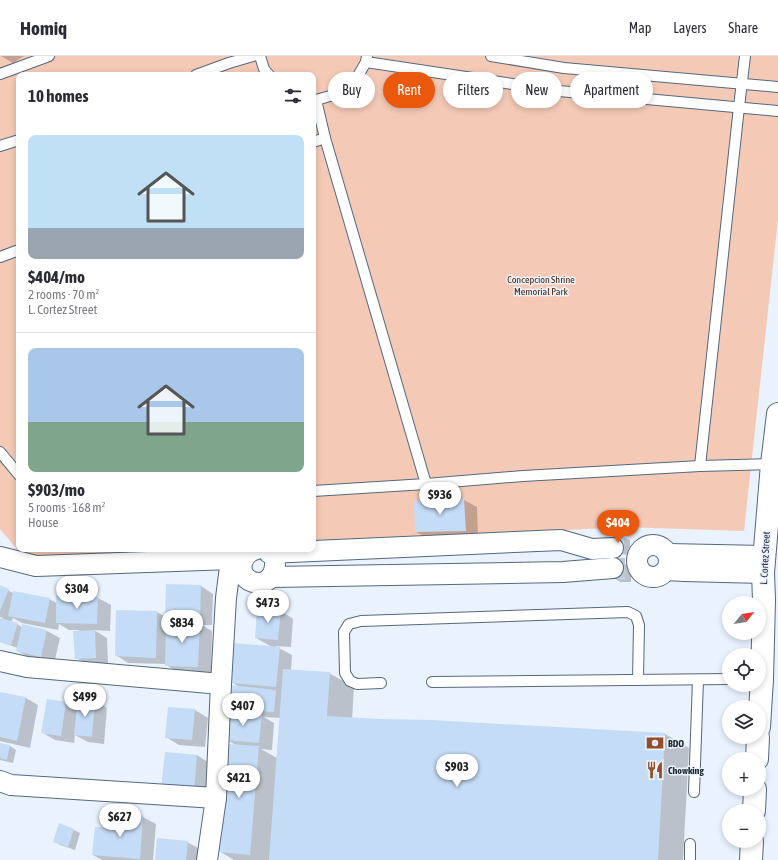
<!DOCTYPE html>
<html lang="en">
<head>
<meta charset="utf-8">
<style>
	body { margin:0; font-family:"Asap Condensed",sans-serif; background:#f2f2f3; color:#2b2b33; height:100vh; display:flex; flex-direction:column; font-size:15px; white-space:nowrap }
	* { box-sizing:border-box; margin:0 }
	p { font-size:13px; color:#7c7c81 }
	.icon { flex:none; width:22px; height:22px; fill:none; stroke:currentColor; stroke-width:2; stroke-linecap:round; stroke-linejoin:round }
	.map { position:relative; flex:1; overflow:hidden }
	.drawer { position:absolute; left:16px; top:16px; width:300px; height:480px; display:flex; flex-direction:column; background:#fff; border-radius:8px; box-shadow:0 2px 6px #0003 }
	.drawer>* { flex:none }
	.hud { position:absolute; left:328px; top:16px; width:380px; height:36px; display:flex; gap:8px }
	.needle { width:26px; rotate:60deg }
	.buttons { position:absolute; left:722px; top:540px; display:grid; gap:8px }
	.buttons a { display:grid; place-items:center; width:44px; height:44px; border-radius:50%; background:#fff; box-shadow:0 2px 6px #0003; font-size:20px }
	.price { position:absolute; translate:-50% -34px; padding:0 9px; border-radius:14px; background:#fff; color:#222; font-size:13px; line-height:26px; filter:drop-shadow(0 1px 2px #0008) }
	.price::after { content:''; position:absolute; left:50%; top:24px; width:12px; height:9px; margin-left:-6px; background:inherit; clip-path:polygon(0 0,100% 0,50% 100%) }
	.price.selected { background:#ea580c; color:#fff }
	ul { padding:0; list-style:none }
	li { display:grid; align-content:center; gap:8px; height:212px; padding:0 12px }
	li+li { border-top:1px solid #e1e1e2 }
	li span { display:grid; place-items:center; height:124px; border-radius:8px; color:#555 }
	li>.icon { margin-inline-start:auto }
	span .icon { width:72px; height:72px; fill:#fffc; stroke-width:1 }
	li b { font-size:17px }
	h2 { display:flex; justify-content:space-between; align-items:center; height:48px; padding:0 12px; font-size:17px }
	.tag { padding:0 14px; border-radius:18px; background:#fff; box-shadow:0 2px 6px #0003; font-size:14px; line-height:36px }
	.tag.selected { background:#ea580c; color:#fff }
	header { display:flex; align-items:center; gap:24px; box-sizing:border-box; height:56px; padding:0 20px; background:#fff; border-bottom:1px solid #e1e1e2 }
	header strong { font-size:19px }
	nav { display:flex; gap:22px; margin-inline-start:auto; font-size:14px }
	.map>svg:first-child { display:block }
</style>
</head>
<body>
<header>
<strong>Homiq</strong>
<nav><a>Map</a><a>Layers</a><a>Share</a></nav>
</header>
<div class="map">
<svg width="778" height="804" viewBox="0 0 778 804">
	<rect width="100%" height="100%" fill="#e9f2fd"/>
	<!-- green -->
	<polygon fill="#f4cab6" points="0,0 778,0 778,163 744,475 624,471 313,488 313,19 19,19 19,493 225,493 26,504 0,473"/>
	<!-- shadow -->
	<g fill="#0003" fill-rule="evenodd">
		<polygon points="1,0 24,0 13,7"/>
		<polygon points="464,444 477,451 478,481 429,483 416,476"/>
		<polygon points="623,481 630,484 630,499 620,498"/>
		<polygon points="614,508 625,508 631,512 631,526 620,526 614,522"/>
		<path d="M167,529L201,530L213,538L212,569H202L212,575L211,618L178,616L166,609V608L128,607L116,599L117,555L157,556L166,561ZM170,563L176,567L170,566Z"/>
		<polygon points="0,530 13,537 49,543 57,547 98,542 111,549 110,575 94,574 107,582 108,608 89,609 76,602 79,574 69,574 59,568 58,574 22,567 13,562 11,566 17,568 22,571 23,569 47,575 60,582 54,608 30,602 17,595 18,592 0,586 0,563 2,563 3,562 0,561"/>
		<path d="M281,555L293,563L291,591L275,590L292,599L291,615L329,617L354,631L352,663L665,678L689,692L683,804H234L219,795L236,689L225,683L239,657L229,651L240,631L231,626L272,591L256,582ZM264,661L280,662L277,702L261,693L272,694L274,667Z"/>
		<polygon points="0,637 26,642 38,649 30,692 0,685"/>
		<polygon points="95,645 107,652 104,688 88,686 75,679 74,687 55,684 43,677 65,647 78,654"/>
		<polygon points="195,654 208,662 205,691 179,689 166,681"/>
		<polygon points="0,688 10,690 16,694 13,707 0,704"/>
		<polygon points="197,699 209,707 206,742 175,740"/>
		<polygon points="143,761 156,768 153,804 102,804 93,799 113,773"/>
		<polygon points="59,769 74,774 80,777 75,794 60,789 54,785"/>
		<polygon points="187,786 200,793 199,804 156,804"/>
	</g>
	<!-- building -->
	<g fill="#c5dcf6">
		<polygon points="464,443 466,475 415,476 414,445"/>
		<polygon points="613,479 624,480 624,496 613,496"/>
		<rect x="613" y="507" width="12" height="16"/>
		<polygon points="166,528 201,529 200,563 165,561"/>
		<polygon points="0,529 9,533 0,555"/>
		<polygon points="13,535 50,542 45,567 8,560"/>
		<polygon points="56,539 98,541 97,568 56,567"/>
		<polygon points="257,552 281,554 278,584 255,582"/>
		<polygon points="116,554 157,555 156,602 115,600"/>
		<polygon points="0,562 18,567 11,589 0,586"/>
		<polygon points="166,565 200,566 198,611 165,610"/>
		<polygon points="22,568 47,574 41,601 16,595"/>
		<polygon points="95,574 96,602 75,603 73,575"/>
		<polygon points="233,587 280,591 276,631 230,627"/>
		<polygon points="283,613 330,616 327,660 380,663 431,664 665,677 658,804 269,804"/>
		<polygon points="230,629 276,634 274,656 228,652"/>
		<polygon points="0,636 26,641 17,685 0,681"/>
		<polygon points="78,642 95,644 92,681 74,679"/>
		<polygon points="47,643 66,646 61,680 41,677"/>
		<polygon points="168,651 195,653 192,684 165,682"/>
		<polygon points="227,655 262,658 259,687 224,684"/>
		<polygon points="0,687 10,689 7,704 0,702"/>
		<polygon points="227,688 259,690 250,799 218,796"/>
		<polygon points="165,696 197,699 194,736 161,733"/>
		<polygon points="113,757 143,760 140,803 92,799 95,771 112,772"/>
		<polygon points="59,767 74,773 68,791 53,786"/>
		<polygon points="157,782 188,785 186,804 155,804"/>
	</g>
	<g fill="none" stroke-linecap="round" stroke-linejoin="round">
		<!-- minor-tunnel -->
		<polyline stroke="#c1cad4" stroke-width="20" stroke-dasharray="20 10" stroke-linecap="butt" points="613,512 625,512"/>
		<!-- service casing -->
		<g stroke="#54687e" stroke-width="12">
			<g id="service">
				<polyline points="260,0 264,13 269,19"/>
				<polyline points="491,0 564,12 778,31"/>
				<polyline points="366,6 559,35 778,55"/>
				<polyline points="0,18 49,0"/>
				<polyline points="196,19 229,7 253,0"/>
				<polyline points="313,43 316,44 337,38 355,25 366,6 367,0"/>
				<polyline points="316,44 325,82 426,428"/>
				<polyline points="313,86 325,82"/>
				<polyline points="0,90 19,84"/>
				<polyline points="0,201 19,194"/>
				<polyline points="0,396 19,419"/>
				<polyline points="700,410 739,51 745,0"/>
				<polyline points="313,435 426,428 523,420 700,410 772,408"/>
				<polyline points="432,626 729,623"/>
				<polyline points="381,627 357,628 350,625 345,617 344,576 349,568 361,565 628,556 636,560 639,569 638,624"/>
				<polyline points="694,736 698,624"/>
				<polyline points="690,804 690,788"/>
			</g>
		</g>
		<!-- minor casing -->
		<g stroke="#54687e" stroke-width="22">
			<g id="minor">
				<circle cx="653" cy="505" r="16"/>
				<path d="M257,493C249,495 244,499 242,507C237,529 273,537 275,509"/>
				<polyline points="269,497 561,484 592,493 613,492"/>
				<polyline points="668,498 765,500"/>
				<polyline points="0,501 36,510 231,503 242,504"/>
				<polyline points="667,514 684,515 763,517"/>
				<polyline points="272,521 563,516 613,512"/>
				<polyline points="0,605 27,611 221,628"/>
				<polyline points="0,725 11,729 216,742"/>
				<polyline points="207,804 216,742 221,628 226,542 231,503"/>
			</g>
		</g>
		<!-- secondary casing -->
		<g stroke="#54687e" stroke-width="24">
			<g id="secondary">
				<polyline points="759,671 762,623 764,544 763,517 772,408 778,358"/>
				<polyline points="757,703 758,681"/>
				<polyline points="754,755 755,733"/>
				<polyline points="751,804 752,785"/>
			</g>
		</g>
		<!-- service -->
		<use href="#service" stroke="#fff" stroke-width="10"/>
		<!-- minor -->
		<use href="#minor" stroke="#fff" stroke-width="20"/>
		<!-- secondary -->
		<use href="#secondary" stroke="#fff" stroke-width="22"/>
	</g>
	<!-- icons -->
	<defs>
		<g id="bank-bare" transform="scale(1.38)"><path d="M-6-4H6V4H-6ZM0-2.3a2.3 2.3 0 1 0 0 4.6a2.3 2.3 0 1 0 0-4.6Z" fill="#954e27" stroke="#e9f2fd" stroke-width="2.5" paint-order="stroke"/></g>
		<g id="restaurant-bare" transform="scale(1.38)"><path d="M-5-6h1v4h1v-4h1v4h1v-4h1v5L-1.5 .5V6h-2V.5L-5-1ZM5-6V6H3V1.5H1.5Q1.5-4 5-6Z" fill="#954e27" stroke="#e9f2fd" stroke-width="2.5" paint-order="stroke"/></g>
	</defs>
	<g fill-rule="evenodd">
		<use href="#bank-bare" x="655" y="687"/>
		<use href="#restaurant-bare" x="655" y="714"/>
	</g>
	<g text-anchor="middle" dominant-baseline="central" stroke-width="3" stroke-linejoin="round" paint-order="stroke">
		<!-- park labels -->
		<g font-size="10" fill="#4a220b" stroke="#e9f2fd">
			<text x="541" y="223">Concepcion Shrine<tspan x="541" dy="12">Memorial Park</tspan></text>
		</g>
		<!-- street labels -->
		<g font-size="10" fill="#202932" stroke="#e9f2fd">
			<text transform="translate(765 502) rotate(-87)">L. Cortez Street</text>
		</g>
		<!-- poi labels -->
		<g font-size="10" font-weight="bold" fill="#202932" stroke="#e9f2fd" text-anchor="start">
			<text x="668" y="687">BDO</text>
			<text x="668" y="714">Chowking</text>
		</g>
	</g>
</svg>
<div class="buttons">
<a><svg class="needle" viewBox="-14 -14 28 28"><path d="M0-13l5 13h-10z" fill="#e53935"/><path d="M0 13l5-13h-10z" fill="#7c7c81"/></svg></a>
<a><svg class="icon" aria-label="locate" viewBox="0 0 24 24"><circle cx="12" cy="12" r="6"/><path d="M12 2v4M12 18v4M2 12h4M18 12h4"/></svg></a>
<a><svg class="icon" aria-label="layers" viewBox="0 0 24 24"><path d="M12 4l9 5-9 5-9-5zM3 14l9 5 9-5"/></svg></a>
<a>+</a>
<a>−</a>
</div>
<b class="price" style="left:440px;top:460px">$936</b>
<b class="price selected" style="left:618px;top:488px">$404</b>
<b class="price" style="left:77px;top:554px">$304</b>
<b class="price" style="left:268px;top:568px">$473</b>
<b class="price" style="left:182px;top:588px">$834</b>
<b class="price" style="left:85px;top:662px">$499</b>
<b class="price" style="left:243px;top:671px">$407</b>
<b class="price" style="left:457px;top:732px">$903</b>
<b class="price" style="left:239px;top:743px">$421</b>
<b class="price" style="left:120px;top:782px">$627</b>
<div class="hud">
<a class="tag">Buy</a>
<a class="tag selected">Rent</a>
<a class="tag">Filters</a>
<a class="tag">New</a>
<a class="tag">Apartment</a>
</div>
<section class="drawer">
<h2>10 homes<svg class="icon" aria-label="filters" viewBox="0 0 24 24"><path d="M4 7h16M4 17h16"/><circle cx="9" cy="7" r="2"/><circle cx="15" cy="17" r="2"/></svg></h2>
<ul>
<li><span style="background:linear-gradient(#bfe0f5 75%,#9aa5b1 0)"><svg class="icon" aria-label="home" viewBox="0 0 24 24"><path d="M3 11l9-7 9 7M6 9v11h12V9"/></svg></span><div><b>$404/mo</b><p>2 rooms · 70 m²</p><p>L. Cortez Street</p></div></li>
<li><span style="background:linear-gradient(#a9c7e8 60%,#7fa58c 0)"><svg class="icon" aria-label="home" viewBox="0 0 24 24"><path d="M3 11l9-7 9 7M6 9v11h12V9"/></svg></span><div><b>$903/mo</b><p>5 rooms · 168 m²</p><p>House</p></div></li>
</ul>
</section>
</div>
</body>
</html>
